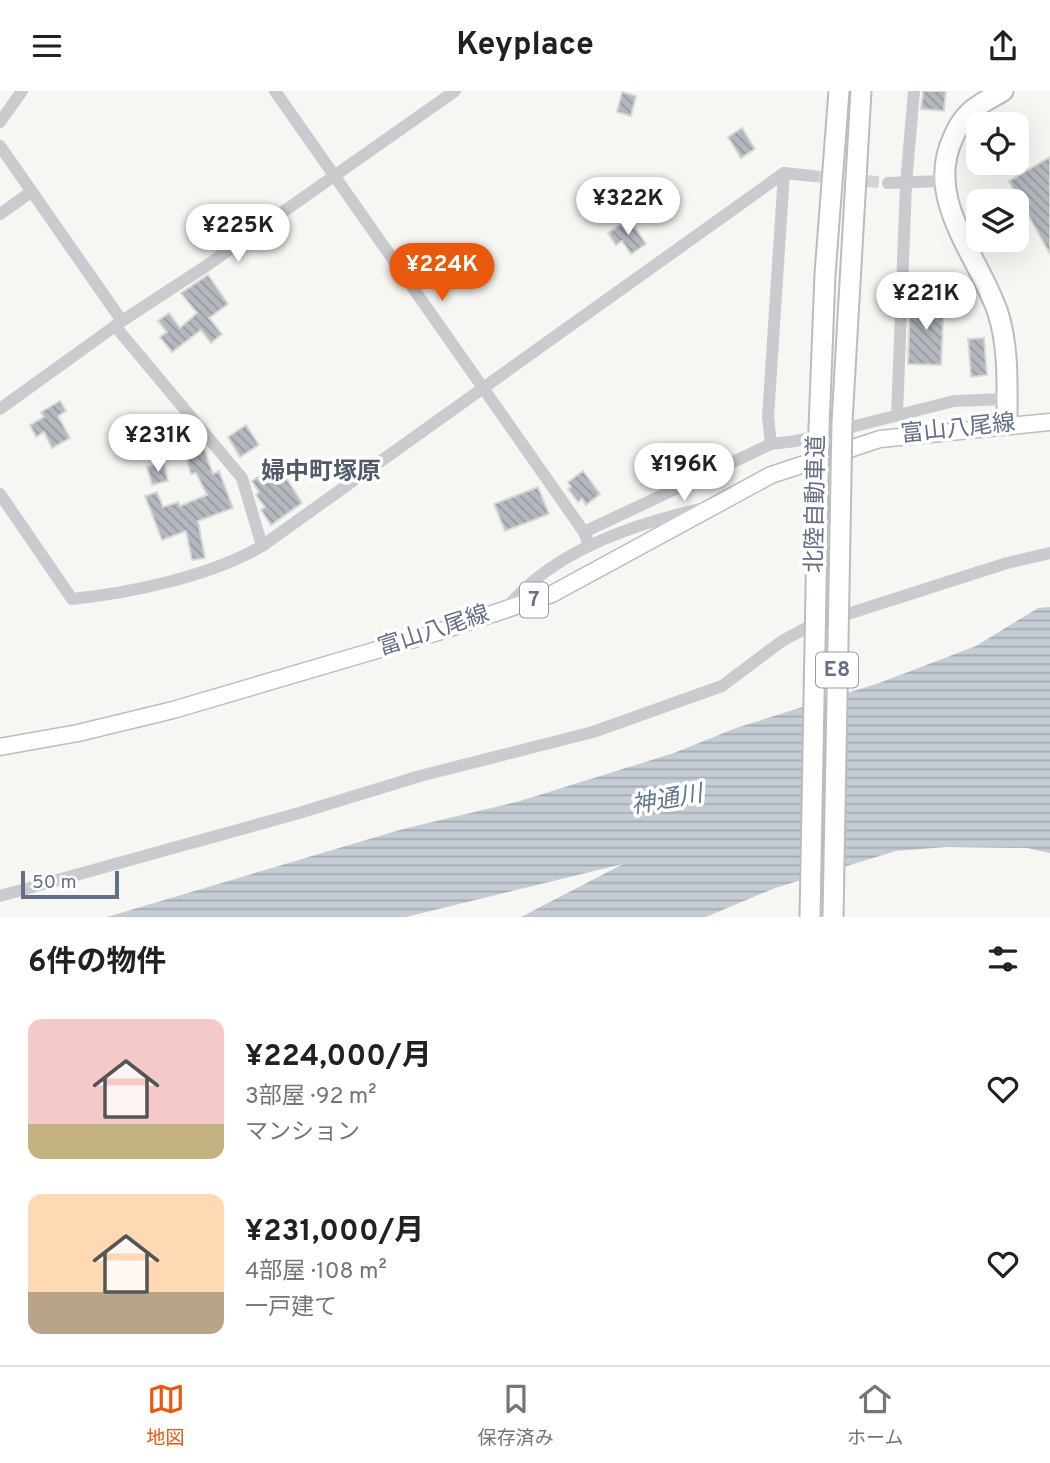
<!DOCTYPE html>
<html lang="ja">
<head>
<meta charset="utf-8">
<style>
	body { margin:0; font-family:Overpass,"Noto Sans JP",sans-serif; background:#f2f2f2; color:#202124; height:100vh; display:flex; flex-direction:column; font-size:26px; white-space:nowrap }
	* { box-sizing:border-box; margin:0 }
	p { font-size:23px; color:#757577 }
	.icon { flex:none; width:38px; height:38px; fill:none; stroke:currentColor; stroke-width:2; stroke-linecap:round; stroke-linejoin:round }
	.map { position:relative; height:826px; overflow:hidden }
	.drawer { display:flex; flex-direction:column; background:#fff; flex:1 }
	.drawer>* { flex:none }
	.controls { position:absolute; left:966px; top:21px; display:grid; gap:14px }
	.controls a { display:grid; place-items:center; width:63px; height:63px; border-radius:14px; background:#fff; box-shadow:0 7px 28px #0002; font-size:35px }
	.scale { position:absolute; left:21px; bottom:18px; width:98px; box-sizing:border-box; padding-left:7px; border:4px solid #636f87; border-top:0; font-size:19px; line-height:24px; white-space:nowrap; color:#636f87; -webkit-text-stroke:5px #fff; paint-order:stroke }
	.price { position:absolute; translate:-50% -60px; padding:0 16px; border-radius:24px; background:#fff; color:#222; font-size:23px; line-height:46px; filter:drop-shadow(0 2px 4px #0008) }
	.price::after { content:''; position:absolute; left:50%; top:42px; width:21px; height:16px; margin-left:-10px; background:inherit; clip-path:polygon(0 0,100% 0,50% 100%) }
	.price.on { background:#ea580c; color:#fff }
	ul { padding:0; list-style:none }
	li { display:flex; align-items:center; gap:21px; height:175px; padding:0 28px }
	li span { display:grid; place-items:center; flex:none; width:196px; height:140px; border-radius:14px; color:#555 }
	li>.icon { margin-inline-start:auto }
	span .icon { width:84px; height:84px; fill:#fffc; stroke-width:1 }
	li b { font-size:30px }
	h2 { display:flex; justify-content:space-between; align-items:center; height:84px; padding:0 28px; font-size:30px }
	header { display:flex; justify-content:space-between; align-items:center; height:91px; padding:0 28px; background:#fff; font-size:32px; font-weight:700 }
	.tabs { display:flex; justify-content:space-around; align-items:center; height:98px; border-top:2px solid #e0e0e0; background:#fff; font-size:19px; color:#757577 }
	.tabs a { display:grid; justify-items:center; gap:4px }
	.tabs .on { color:#ea580c }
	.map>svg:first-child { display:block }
</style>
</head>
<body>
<header><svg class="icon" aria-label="menu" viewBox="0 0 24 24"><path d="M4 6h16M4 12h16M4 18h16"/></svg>Keyplace<svg class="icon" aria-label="share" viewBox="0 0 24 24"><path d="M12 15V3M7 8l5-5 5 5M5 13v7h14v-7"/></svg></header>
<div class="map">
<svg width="1050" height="826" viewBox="0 0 1050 826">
	<defs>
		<pattern id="water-rules" width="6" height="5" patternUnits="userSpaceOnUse" patternTransform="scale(1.75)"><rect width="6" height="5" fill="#c6ccd4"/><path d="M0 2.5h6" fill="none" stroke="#a4aab2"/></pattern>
		<pattern id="building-back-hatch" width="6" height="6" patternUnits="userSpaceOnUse" patternTransform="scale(1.75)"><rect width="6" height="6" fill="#b3b8bf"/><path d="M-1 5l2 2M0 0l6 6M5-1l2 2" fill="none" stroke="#959aa1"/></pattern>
	</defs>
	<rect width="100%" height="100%" fill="#f6f7f3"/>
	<!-- water -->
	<polygon fill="url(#water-rules)" points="1050,516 1050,762 1027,757 946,756 896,760 775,797 706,826 521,826 623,773 406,826 107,826 403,738 520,710 674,662 736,637 879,592 976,555 1038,517"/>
	<!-- building -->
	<g fill="url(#building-back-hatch)" stroke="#d8d8d5" stroke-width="2">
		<polygon points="923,0 946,0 944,20 921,18"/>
		<polygon points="622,1 636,5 631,25 617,21"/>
		<polygon points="742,37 755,58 741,67 728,46"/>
		<polygon points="1050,66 1050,163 1009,90"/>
		<polygon points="629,128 646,153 631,163 622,150 616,154 608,142"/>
		<polygon points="208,184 228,213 209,227 222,243 211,252 201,239 172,261 160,246 167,241 158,230 169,222 180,237 197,222 181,202"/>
		<polygon points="910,208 944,210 941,274 908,273"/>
		<polygon points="984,247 987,284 971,286 968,248"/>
		<polygon points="60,310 66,320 58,325 70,347 52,357 44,341 36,346 30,334 44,326 41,321"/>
		<polygon points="246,334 259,354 240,366 228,346"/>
		<polygon points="202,353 213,383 219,380 233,417 198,430 205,467 192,469 186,440 162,449 145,405 157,401 163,416 178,411 180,415 207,404 196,382 191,383 184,358"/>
		<polygon points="273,366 302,412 271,434 261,419 265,416 256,404 259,401 252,390 267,380 263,371"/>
		<polygon points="164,372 168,390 152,394 147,376"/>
		<polygon points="583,380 600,403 586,414 582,408 578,411 568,398 571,396 568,391"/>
		<polygon points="538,396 549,423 505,440 494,413"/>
	</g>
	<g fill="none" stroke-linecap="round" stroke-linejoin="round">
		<!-- minor-tunnel -->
		<polyline stroke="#d1d5d8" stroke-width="12" stroke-dasharray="12 6" stroke-linecap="butt" points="813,85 888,92"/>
		<!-- major casing -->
		<g stroke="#bbbdc2" stroke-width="19">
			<polyline id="major" points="0,656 78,642 173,619 438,541 552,503 771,384 880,348 1050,331"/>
		</g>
		<!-- highway casing -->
		<g stroke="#babcc0" stroke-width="23">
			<g id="highway">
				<path d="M1003,0C992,7 980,12 971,20C962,28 958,36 953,47C924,109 979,165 998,222C1009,256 1007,297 1007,333"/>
				<polyline points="842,331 861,0"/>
				<polyline points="819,337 825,183 839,0"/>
			</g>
		</g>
		<!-- minor -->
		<g stroke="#c9cbcf" stroke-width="12">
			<polyline points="275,0 584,441 589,454"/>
			<polyline points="0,31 22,0"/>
			<polyline points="0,55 122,230"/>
			<polyline points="784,82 768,326 771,353 796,350 954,310 1007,308"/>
			<polyline points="888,92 942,90"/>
			<polyline points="0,123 31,101"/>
			<polyline points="115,235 242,387 262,455"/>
			<polyline points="0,318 122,230 206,175 455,0"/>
			<polyline points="897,324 906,93 914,0"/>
			<path d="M0,403L72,508C131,502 211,485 262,455L784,82L813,85"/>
			<polyline points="584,441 771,353"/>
			<path d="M506,518C551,461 631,434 700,418"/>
			<polyline points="0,805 299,722 420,685 593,641 722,595 782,550 810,535 1007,472 1050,462"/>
		</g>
		<!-- major -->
		<use href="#major" stroke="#fff" stroke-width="16"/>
		<!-- highway -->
		<use href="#highway" stroke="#fff" stroke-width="19"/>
		<!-- highway-bridge casing -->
		<g stroke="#babcc0" stroke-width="23" stroke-linecap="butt">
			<g id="highway-bridge">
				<polyline points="810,826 819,337"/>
				<polyline points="833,826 842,331"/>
			</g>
		</g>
		<!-- highway-bridge -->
		<use href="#highway-bridge" stroke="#fff" stroke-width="19"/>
	</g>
	<g text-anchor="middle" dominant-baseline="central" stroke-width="7" stroke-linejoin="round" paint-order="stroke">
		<!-- shield labels -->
		<g fill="#fff" stroke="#929aab" stroke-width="2">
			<rect x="520" y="491.5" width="28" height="35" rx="5"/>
			<rect x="816" y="561.5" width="42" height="35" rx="5"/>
		</g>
		<g font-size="21" font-weight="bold" fill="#636f87">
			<text x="534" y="509">7</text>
			<text x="837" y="579">E8</text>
		</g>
		<!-- street labels -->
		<g font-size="23" fill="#636f87" stroke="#fff">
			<text transform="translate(958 339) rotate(-6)">富山八尾線</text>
			<text transform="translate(817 413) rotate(-89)">北陸自動車道</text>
			<text transform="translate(434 541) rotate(-18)">富山八尾線</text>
		</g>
		<!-- neighbourhood labels -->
		<g font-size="24" font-weight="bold" fill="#515a6b" stroke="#fff">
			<text x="321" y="382">婦中町塚原</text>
		</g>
		<!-- water labels -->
		<g font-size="24" font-style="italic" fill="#63778b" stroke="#fff">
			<text transform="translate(667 710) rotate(-10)">神通川</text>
		</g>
	</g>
</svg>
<div class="controls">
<a><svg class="icon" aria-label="locate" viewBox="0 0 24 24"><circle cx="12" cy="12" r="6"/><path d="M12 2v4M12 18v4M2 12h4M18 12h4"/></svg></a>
<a><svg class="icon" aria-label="layers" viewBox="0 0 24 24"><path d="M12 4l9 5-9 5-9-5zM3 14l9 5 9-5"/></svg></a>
</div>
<div class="scale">50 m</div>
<b class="price" style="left:628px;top:146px">¥322K</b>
<b class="price" style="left:238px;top:173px">¥225K</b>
<b class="price on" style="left:442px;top:212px">¥224K</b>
<b class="price" style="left:926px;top:241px">¥221K</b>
<b class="price" style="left:158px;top:383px">¥231K</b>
<b class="price" style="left:684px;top:412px">¥196K</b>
</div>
<section class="drawer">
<h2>6件の物件<svg class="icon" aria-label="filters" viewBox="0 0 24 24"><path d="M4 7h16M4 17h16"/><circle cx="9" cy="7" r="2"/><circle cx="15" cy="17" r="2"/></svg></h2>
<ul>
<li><span style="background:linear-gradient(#f6c9c9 75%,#c2b280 0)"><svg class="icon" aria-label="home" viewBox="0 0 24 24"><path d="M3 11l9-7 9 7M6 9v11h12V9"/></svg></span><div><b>¥224,000/月</b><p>3部屋 · 92 m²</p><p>マンション</p></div><svg class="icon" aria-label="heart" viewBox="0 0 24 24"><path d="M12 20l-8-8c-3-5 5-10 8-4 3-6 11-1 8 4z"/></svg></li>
<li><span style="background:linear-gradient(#ffd9b3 70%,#b9a48a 0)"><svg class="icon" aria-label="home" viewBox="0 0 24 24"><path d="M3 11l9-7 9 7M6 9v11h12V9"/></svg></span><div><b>¥231,000/月</b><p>4部屋 · 108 m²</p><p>一戸建て</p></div><svg class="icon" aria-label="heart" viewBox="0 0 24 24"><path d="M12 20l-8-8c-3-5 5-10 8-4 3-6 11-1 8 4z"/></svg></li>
</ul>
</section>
<nav class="tabs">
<a class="on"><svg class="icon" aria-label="map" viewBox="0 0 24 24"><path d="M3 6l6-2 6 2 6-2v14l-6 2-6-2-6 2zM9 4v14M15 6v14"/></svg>地図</a>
<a><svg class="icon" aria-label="saved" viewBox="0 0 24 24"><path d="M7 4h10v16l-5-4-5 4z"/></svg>保存済み</a>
<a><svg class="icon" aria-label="home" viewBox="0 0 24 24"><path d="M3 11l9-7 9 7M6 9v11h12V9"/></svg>ホーム</a>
</nav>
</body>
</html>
